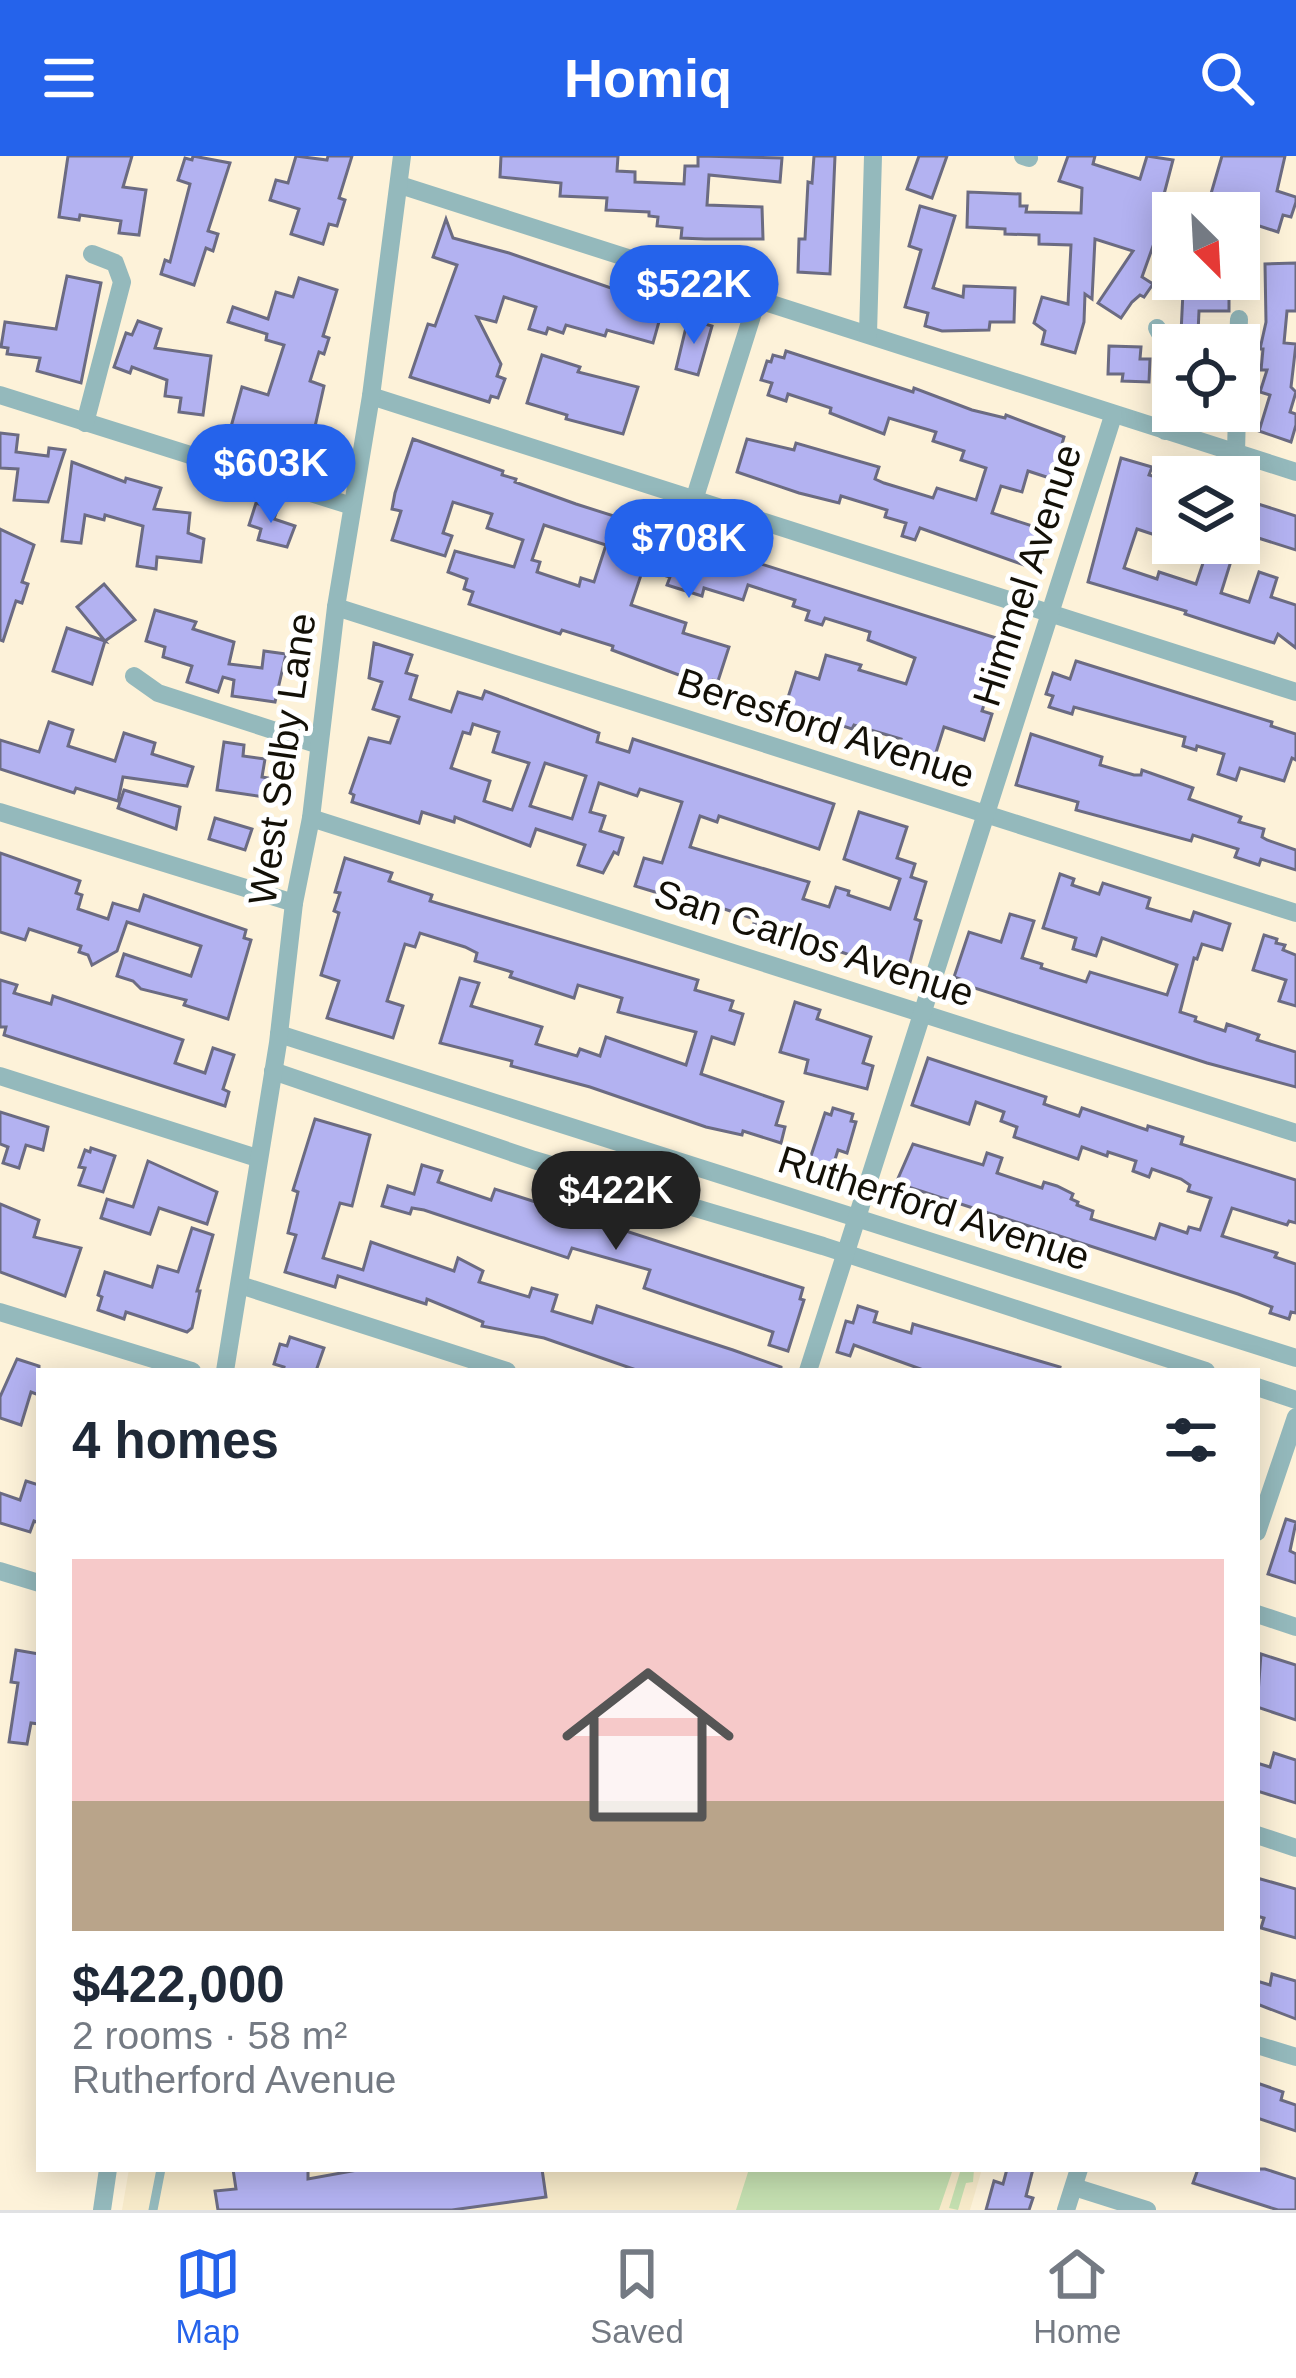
<!DOCTYPE html>
<html lang="en">
<head>
<meta charset="utf-8">
<style>
	body { margin:0; font-family:Arial,sans-serif; background:#f6f6f7; color:#1f2937; height:100vh; display:flex; flex-direction:column; font-size:45px; white-space:nowrap }
	* { box-sizing:border-box; margin:0 }
	p { font-size:39px; color:#747a83 }
	.icon { flex:none; width:66px; height:66px; fill:none; stroke:currentColor; stroke-width:2; stroke-linecap:round; stroke-linejoin:round }
	.map { position:relative; flex:1; overflow:hidden }
	.side { position:absolute; left:36px; top:1212px; width:1224px; height:804px; display:flex; flex-direction:column; background:#fff; border-radius:0px; box-shadow:0 6px 30px #0003 }
	.side>* { flex:none }
	.needle { width:78px; rotate:156deg }
	.controls { position:absolute; left:1152px; top:36px; display:grid; gap:24px }
	.controls a { display:grid; place-items:center; width:108px; height:108px; border-radius:0px; background:#fff; box-shadow:0 6px 30px #0003; font-size:60px }
	.price { position:absolute; translate:-50% -102px; padding:0 27px; border-radius:42px; background:#2563eb; color:#fff; font-size:39px; line-height:78px; filter:drop-shadow(0 3px 6px #0008) }
	.price::after { content:''; position:absolute; left:50%; top:72px; width:36px; height:27px; margin-left:-18px; background:inherit; clip-path:polygon(0 0,100% 0,50% 100%) }
	.price.current { background:#222; color:#fff }
	ul { padding:0; list-style:none }
	li { display:grid; align-content:center; gap:24px; height:636px; padding:0 36px }
	li+li { border-top:3px solid #e0e1e3 }
	li span { display:grid; place-items:center; height:372px; border-radius:0px; color:#555 }
	li>.icon { margin-inline-start:auto }
	span .icon { width:216px; height:216px; fill:#fffc; stroke-width:1 }
	li b { font-size:51px }
	h2 { display:flex; justify-content:space-between; align-items:center; height:144px; padding:0 36px; font-size:51px }
	header { display:flex; justify-content:space-between; align-items:center; height:156px; padding:0 36px; background:#2563eb; color:#fff; font-size:54px; font-weight:600 }
	.tabs { display:flex; justify-content:space-around; align-items:center; height:168px; border-top:3px solid #e0e1e3; background:#fff; font-size:33px; color:#747a83 }
	.tabs a { display:grid; justify-items:center; gap:6px }
	.tabs .current { color:#2563eb }
	.map>svg:first-child { display:block }
</style>
</head>
<body>
<header><svg class="icon" aria-label="menu" viewBox="0 0 24 24"><path d="M4 6h16M4 12h16M4 18h16"/></svg>Homiq<svg class="icon" aria-label="search" viewBox="0 0 24 24"><circle cx="10" cy="10" r="6"/><path d="M15 15l6 6"/></svg></header>
<div class="map">
<svg width="1296" height="2054" viewBox="0 0 1296 2054">
	<rect width="100%" height="100%" fill="#fdf2d9"/>
	<!-- built -->
	<polygon fill="#f7eac9" points="129,2013 982,2013 970,2054 122,2054"/>
	<!-- green -->
	<polygon fill="#c4dfb0" points="749,2013 974,2013 973,2026 966,2027 958,2054 949,2052 960,2016 953,2013 939,2054 736,2054"/>
	<!-- building -->
	<g fill="#b3b2f1" stroke="#6b6b82" stroke-width="3" fill-rule="evenodd">
		<polygon points="68,0 132,0 123,31 146,34 139,79 119,77 121,65 80,59 79,64 59,61"/>
		<polygon points="193,0 230,7 208,75 218,78 213,95 206,92 194,129 161,118 165,104 170,106 190,28 178,24 185,2 192,4"/>
		<polygon points="296,0 327,4 328,0 352,0 339,42 345,44 337,70 329,68 323,88 291,78 299,53 270,44 276,24 288,27"/>
		<polygon points="501,0 618,0 617,15 635,16 635,26 684,28 685,10 698,10 698,0 782,2 780,26 709,19 707,49 762,51 763,83 705,83 681,82 682,72 657,70 658,61 649,60 649,56 606,54 607,42 560,40 561,27 500,21"/>
		<polygon points="814,0 835,0 830,118 798,116 799,83 805,83 808,26 812,27"/>
		<polygon points="919,0 947,0 932,42 907,33"/>
		<polygon points="1068,0 1095,0 1093,8 1140,23 1147,0 1173,4 1158,61 1163,62 1142,121 1153,128 1144,141 1140,139 1132,146 1121,162 1098,147 1133,95 1095,83 1092,143 1085,138 1084,166 1075,197 1042,188 1045,175 1034,167 1042,141 1068,148 1071,89 1039,88 1039,79 1005,78 1005,73 967,71 968,36 1020,38 1020,50 1027,50 1026,56 1081,57 1082,32 1059,25"/>
		<polygon points="1222,0 1285,0 1277,35 1296,41 1296,46 1291,61 1283,59 1278,76 1244,65 1247,55 1210,41"/>
		<polygon points="920,50 955,60 933,132 963,141 964,130 1015,132 1014,166 990,166 989,174 942,175 925,170 928,157 905,151 921,94 909,90"/>
		<polygon points="446,63 453,82 509,97 617,134 616,142 662,155 653,187 607,174 605,180 566,169 563,177 548,172 546,178 529,173 536,151 504,141 496,166 477,161 501,208 497,220 505,223 498,242 491,240 489,246 410,221 428,168 435,170 457,109 433,101"/>
		<polygon points="1296,107 1296,155 1287,155 1284,187 1296,188 1291,231 1296,236 1290,256 1296,258 1296,269 1291,286 1259,275 1270,239 1260,236 1267,214 1261,214 1263,193 1260,193 1266,166 1265,108"/>
		<polygon points="67,120 101,127 81,227 37,215 40,202 7,198 8,192 1,191 5,166 56,173"/>
		<polygon points="299,122 337,134 323,180 329,182 324,198 319,196 310,225 324,230 308,302 229,278 242,231 268,239 284,189 266,184 267,178 228,166 233,151 268,163 276,136 293,141"/>
		<polygon points="1183,136 1229,138 1229,155 1199,155 1198,177 1181,177"/>
		<polygon points="688,163 712,170 698,219 676,213"/>
		<polygon points="138,165 161,173 155,192 211,200 203,259 179,256 181,242 165,240 167,224 132,211 130,217 114,211 126,177 132,179"/>
		<polygon points="1109,190 1141,191 1140,203 1150,203 1149,226 1122,225 1123,218 1108,218"/>
		<polygon points="786,195 913,236 914,232 972,254 1005,262 1006,259 1064,281 1062,288 1076,292 1065,327 1028,315 1022,336 1001,330 992,357 1051,376 1042,403 1030,399 1027,410 920,372 915,384 902,380 906,367 885,361 887,354 841,340 839,347 799,337 737,316 747,283 794,294 796,287 879,311 875,323 884,327 933,342 937,332 976,344 986,312 961,304 964,295 933,285 936,276 889,262 884,278 830,257 831,252 788,238 786,245 768,239 772,227 761,224 767,205 771,206 773,199 784,202"/>
		<polygon points="542,199 580,211 578,216 638,231 623,278 566,263 567,259 527,247"/>
		<polygon points="0,277 18,279 16,296 48,300 49,292 65,294 48,346 14,344 18,313 0,312"/>
		<path d="M413,283L503,315L502,319L516,323L515,326L576,348L642,369L644,364L684,376L756,402L755,406L1009,486L1000,515L995,513L982,555L992,558L984,584L944,571L934,603L898,592L901,583L854,569L852,573L785,551L796,516L819,523L826,499L861,509L859,514L906,528L915,502L868,484L870,476L825,462L822,469L806,464L809,455L793,450L795,444L748,429L743,444L704,432L702,440L667,429L670,421L643,413L631,449L686,467L683,477L729,491L718,525L713,524L711,531L612,494L613,490L562,474L560,478L469,448L473,436L464,433L467,423L448,416L455,395L514,411L523,384L487,372L492,358L453,346L443,377L452,380L445,400L392,384L401,355L392,353L395,337ZM544,369L606,389L594,426L581,422L579,430L537,416L540,406L532,404Z"/>
		<polygon points="1121,302 1152,311 1149,319 1173,326 1173,385 1137,373 1124,412 1157,423 1159,416 1196,428 1206,398 1231,405 1221,437 1249,446 1259,416 1277,422 1271,441 1296,449 1296,492 1278,478 1274,487 1185,458 1186,455 1088,426"/>
		<polygon points="72,306 125,326 126,322 161,332 154,353 190,357 188,377 204,383 201,406 157,401 156,413 137,410 143,370 105,359 104,364 85,359 81,387 62,385"/>
		<polygon points="1239,342 1296,360 1296,394 1255,381 1253,387 1239,383"/>
		<polygon points="256,347 277,354 274,363 295,370 287,391 258,384 261,373 249,369"/>
		<polygon points="0,373 34,389 22,426 28,428 22,447 16,445 3,485 0,484"/>
		<polygon points="104,428 135,464 105,485 92,528 53,515 67,472 105,485 77,451"/>
		<polygon points="155,454 196,466 193,473 234,486 229,508 262,512 264,495 286,498 275,546 232,540 234,524 223,521 218,536 187,526 192,510 163,501 165,491 146,485"/>
		<path d="M374,487L412,499L406,517L417,520L410,543L451,556L458,536L482,543L485,535L599,577L597,586L629,596L633,583L834,648L819,693L719,660L717,666L700,660L690,691L809,726L803,743L829,751L836,731L849,735L848,739L890,753L900,723L844,703L859,656L907,671L897,702L915,708L911,721L926,726L915,763L921,765L905,825L884,818L886,811L832,793L833,789L754,767L755,763L666,734L665,739L635,730L644,702L662,707L682,646L640,633L637,640L599,627L590,656L605,660L600,675L623,682L618,698L614,696L603,717L578,709L585,689L536,673L530,690L455,661L454,666L422,656L419,667L352,646L354,639L350,637L369,582L390,587L399,561L373,553L382,526L369,522ZM473,568L499,576L493,596L529,607L512,654L484,645L490,625L451,612L463,576L470,578ZM545,607L586,620L572,663L530,650Z"/>
		<polygon points="1076,505 1272,566 1271,570 1296,578 1296,604 1292,602 1284,625 1240,612 1236,624 1218,618 1224,598 1197,590 1196,594 1183,590 1185,581 1074,551 1072,558 1049,551 1053,540 1046,538 1053,517 1070,523"/>
		<polygon points="49,566 73,574 68,590 115,605 124,577 155,587 152,598 193,611 187,630 123,621 118,645 76,632 74,637 0,613 0,584 39,596"/>
		<polygon points="1031,578 1102,601 1100,609 1134,619 1141,619 1142,614 1193,632 1189,643 1241,661 1239,666 1264,673 1262,681 1267,684 1296,694 1296,714 1261,703 1259,709 1235,701 1238,693 1193,679 1191,685 1076,654 1078,646 1016,629"/>
		<polygon points="224,586 244,589 243,600 265,603 262,621 268,622 265,641 217,634"/>
		<polygon points="124,634 180,651 176,673 118,652"/>
		<polygon points="215,662 252,673 245,694 209,683"/>
		<polygon points="0,697 80,725 76,737 82,739 78,753 108,763 113,747 139,755 144,739 246,774 244,782 251,784 228,863 184,849 186,844 141,833 133,825 117,820 124,798 191,820 201,790 127,766 117,795 92,809 88,799 79,796 81,790 29,773 25,784 0,776"/>
		<polygon points="345,702 392,717 389,725 432,739 430,745 698,824 695,834 733,845 730,854 743,858 734,888 712,881 701,918 783,946 776,969 785,971 781,987 743,975 742,979 706,971 590,931 511,910 512,905 440,887 460,822 479,827 471,850 542,871 536,888 577,900 580,893 600,900 606,881 686,909 696,876 618,856 622,842 578,829 574,842 510,821 512,816 475,805 477,797 465,791 420,777 415,791 405,788 387,845 403,850 393,882 327,862 339,825 321,819 339,757 334,755 340,737 335,736"/>
		<polygon points="1060,718 1074,723 1072,729 1099,738 1103,727 1150,742 1147,752 1191,765 1194,756 1230,768 1222,794 1202,788 1197,803 1194,802 1180,856 1196,861 1195,865 1225,875 1227,868 1259,879 1257,884 1296,896 1296,931 1207,907 959,827 960,823 954,821 969,776 1001,786 1010,758 1034,765 1022,802 1042,808 1041,812 1086,826 1090,816 1167,839 1177,809 1102,782 1096,800 1073,793 1076,782 1043,772"/>
		<polygon points="1264,779 1277,783 1276,787 1285,789 1283,794 1296,799 1296,850 1279,845 1286,824 1253,814"/>
		<polygon points="0,824 17,829 14,837 51,848 53,840 183,884 175,907 205,917 213,892 234,899 223,933 229,936 225,950 4,879 6,871 0,871"/>
		<polygon points="795,846 820,854 817,863 871,881 863,907 873,910 867,933 805,917 808,904 780,896"/>
		<polygon points="928,902 1046,941 1044,948 1079,960 1082,952 1147,974 1148,970 1183,981 1181,988 1296,1024 1296,1067 1289,1065 1287,1069 1232,1052 1222,1080 1277,1097 1275,1101 1296,1108 1296,1157 1291,1156 1289,1163 1270,1157 1272,1151 1238,1138 896,1027 913,988 983,1009 987,997 1002,1002 997,1017 1042,1032 1044,1026 1057,1030 1073,1038 1071,1043 1078,1046 1077,1049 1093,1055 1091,1063 1155,1083 1160,1068 1187,1077 1189,1071 1200,1074 1211,1042 1188,1035 1190,1029 1181,1023 1152,1013 1149,1021 1133,1015 1136,1005 1108,996 1107,1000 1082,991 1078,1003 1014,981 1017,971 1001,965 1004,956 976,946 969,968 912,949"/>
		<polygon points="833,952 853,958 851,965 856,966 847,997 838,994 832,1013 809,1006 825,957 831,959"/>
		<polygon points="0,956 48,971 43,994 26,989 19,1012 3,1007 8,991 0,988"/>
		<polygon points="315,963 370,979 352,1050 340,1047 323,1102 363,1114 371,1086 454,1115 458,1102 483,1115 479,1126 529,1141 532,1132 557,1139 552,1155 592,1167 597,1150 733,1194 781,1211 781,1215 639,1215 544,1182 482,1170 483,1166 427,1143 426,1148 338,1120 335,1131 285,1116 296,1079 288,1077 298,1036 293,1034"/>
		<polygon points="91,992 115,1000 103,1036 79,1029 85,1012 79,1011 85,994 90,996"/>
		<polygon points="148,1005 217,1036 207,1068 159,1052 150,1078 101,1062 107,1043 133,1051"/>
		<polygon points="422,1009 442,1015 438,1026 491,1044 495,1033 803,1132 800,1143 804,1144 788,1195 769,1189 773,1176 644,1132 650,1114 572,1092 568,1102 424,1054 412,1052 410,1058 382,1050 388,1030 414,1038"/>
		<polygon points="0,1048 39,1064 34,1081 81,1092 65,1140 0,1116"/>
		<polygon points="192,1072 213,1079 197,1135 200,1135 192,1172 187,1176 126,1156 124,1163 98,1154 102,1141 98,1139 105,1116 152,1131 158,1110 178,1116"/>
		<polygon points="858,1150 877,1156 874,1166 911,1177 913,1168 1060,1211 1059,1215 926,1215 854,1189 850,1200 837,1196 846,1165 853,1167"/>
		<polygon points="290,1181 324,1192 316,1215 283,1215 284,1211 274,1208 280,1188 287,1190"/>
		<polygon points="17,1203 39,1210 39,1239 31,1236 21,1269 0,1262 0,1241"/>
		<polygon points="26,1325 39,1329 39,1367 34,1365 30,1376 0,1367 0,1337 20,1344"/>
		<polygon points="1286,1363 1296,1366 1290,1395 1296,1398 1296,1427 1268,1418"/>
		<polygon points="16,1494 39,1498 39,1568 31,1567 27,1588 9,1586 18,1527 11,1526"/>
		<polygon points="1261,1498 1296,1509 1296,1564 1257,1551"/>
		<polygon points="1274,1597 1296,1604 1296,1647 1257,1635 1257,1607 1270,1611"/>
		<polygon points="1257,1722 1296,1733 1296,1782 1261,1772 1264,1762 1257,1760"/>
		<polygon points="1272,1818 1296,1825 1296,1863 1257,1848 1257,1825 1270,1829"/>
		<polygon points="1257,1927 1283,1936 1281,1944 1296,1949 1296,1975 1257,1962"/>
		<polygon points="233,2013 308,2013 308,2023 363,2013 542,2013 546,2041 452,2054 218,2054 215,2035 236,2033"/>
		<polygon points="1007,2013 1033,2013 1026,2040 1033,2042 1029,2054 986,2054 994,2025 1003,2028"/>
		<polygon points="1198,2013 1265,2013 1296,2023 1296,2054 1278,2054 1193,2027"/>
	</g>
	<g fill="none" stroke-linecap="round" stroke-linejoin="round">
		<!-- lane -->
		<polyline stroke="#94b9bc" stroke-width="9" points="153,2054 161,2013"/>
		<!-- street -->
		<g stroke="#94b9bc" stroke-width="18">
			<polyline points="1023,0 1029,2"/>
			<polyline points="400,29 1296,316"/>
			<polyline points="1157,172 1165,186 1165,275"/>
			<polyline points="868,178 873,0"/>
			<polyline points="1238,189 1239,163"/>
			<polyline points="0,239 352,350"/>
			<polyline points="371,240 1296,536"/>
			<polyline points="85,267 122,126 115,107 92,98"/>
			<polyline points="1236,297 1237,255"/>
			<polyline points="695,341 757,144"/>
			<polyline points="336,451 1296,757"/>
			<polyline points="134,520 158,537 319,589"/>
			<polyline points="0,656 294,747"/>
			<polyline points="311,662 1296,977"/>
			<polyline points="279,878 1296,1202"/>
			<polyline points="273,915 534,1004 823,1090 1206,1215"/>
			<polyline points="0,920 257,1002"/>
			<polyline points="240,1129 507,1215"/>
			<polyline points="0,1156 192,1215"/>
			<polyline points="225,1215 278,887 294,747 311,662 336,451 371,240 402,0"/>
			<polyline points="808,1215 1113,260"/>
			<polyline points="1257,1231 1296,1244"/>
			<polyline points="1257,1376 1296,1261"/>
			<polyline points="0,1415 39,1427"/>
			<polyline points="1257,1458 1296,1471"/>
			<polyline points="1257,1679 1296,1692"/>
			<polyline points="1257,1889 1296,1901"/>
			<polyline points="1074,2031 1147,2054"/>
			<polyline points="102,2054 108,2013"/>
			<polyline points="1066,2054 1079,2013"/>
		</g>
	</g>
	<g text-anchor="middle" dominant-baseline="central" stroke-width="10" stroke-linejoin="round" paint-order="stroke">
		<!-- street labels -->
		<g font-size="39" fill="#131007" stroke="#fff">
			<text transform="translate(1027 419) rotate(-72)">Himmel Avenue</text>
			<text transform="translate(826 572) rotate(18)">Beresford Avenue</text>
			<text transform="translate(282 603) rotate(-82)">West Selby Lane</text>
			<text transform="translate(814 787) rotate(18)">San Carlos Avenue</text>
			<text transform="translate(934 1052) rotate(18)">Rutherford Avenue</text>
		</g>
	</g>
</svg>
<div class="controls">
<a><svg class="needle" viewBox="-14 -14 28 28"><path d="M0-13l5 13h-10z" fill="#e53935"/><path d="M0 13l5-13h-10z" fill="#747a83"/></svg></a>
<a><svg class="icon" aria-label="locate" viewBox="0 0 24 24"><circle cx="12" cy="12" r="6"/><path d="M12 2v4M12 18v4M2 12h4M18 12h4"/></svg></a>
<a><svg class="icon" aria-label="layers" viewBox="0 0 24 24"><path d="M12 4l9 5-9 5-9-5zM3 14l9 5 9-5"/></svg></a>
</div>
<b class="price" style="left:694px;top:191px">$522K</b>
<b class="price" style="left:271px;top:370px">$603K</b>
<b class="price" style="left:689px;top:445px">$708K</b>
<b class="price current" style="left:616px;top:1097px">$422K</b>
<section class="side">
<h2>4 homes<svg class="icon" aria-label="filters" viewBox="0 0 24 24"><path d="M4 7h16M4 17h16"/><circle cx="9" cy="7" r="2"/><circle cx="15" cy="17" r="2"/></svg></h2>
<ul>
<li><span style="background:linear-gradient(#f6c9c9 65%,#b9a48a 0)"><svg class="icon" aria-label="home" viewBox="0 0 24 24"><path d="M3 11l9-7 9 7M6 9v11h12V9"/></svg></span><div><b>$422,000</b><p>2 rooms · 58 m²</p><p>Rutherford Avenue</p></div></li>
</ul>
</section>
</div>
<nav class="tabs">
<a class="current"><svg class="icon" aria-label="map" viewBox="0 0 24 24"><path d="M3 6l6-2 6 2 6-2v14l-6 2-6-2-6 2zM9 4v14M15 6v14"/></svg>Map</a>
<a><svg class="icon" aria-label="saved" viewBox="0 0 24 24"><path d="M7 4h10v16l-5-4-5 4z"/></svg>Saved</a>
<a><svg class="icon" aria-label="home" viewBox="0 0 24 24"><path d="M3 11l9-7 9 7M6 9v11h12V9"/></svg>Home</a>
</nav>
</body>
</html>
